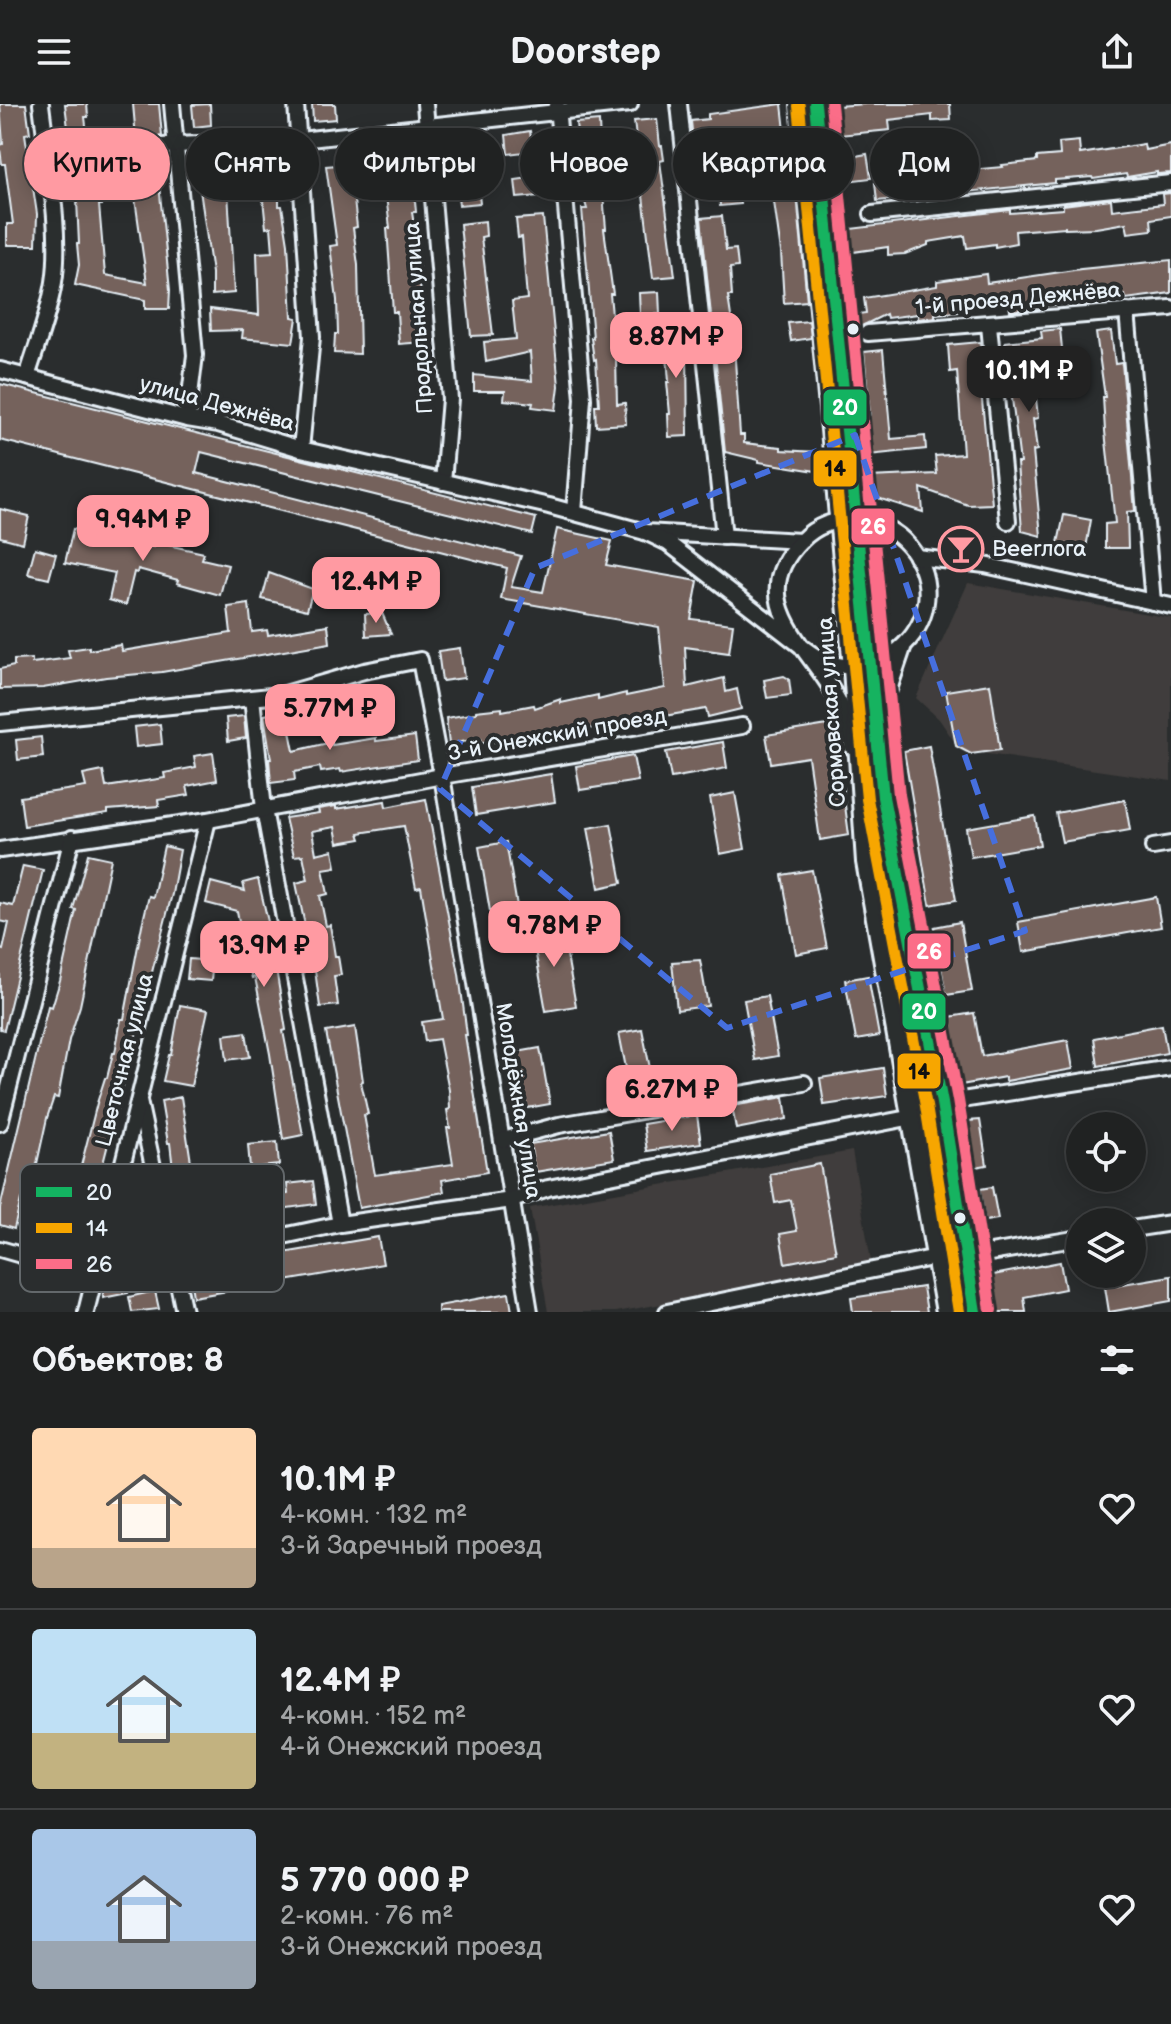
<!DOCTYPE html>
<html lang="ru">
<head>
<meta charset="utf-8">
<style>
	body { margin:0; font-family:"Balsamiq Sans",sans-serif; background:#2d2f2f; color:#f1f3f6; height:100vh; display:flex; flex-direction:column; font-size:30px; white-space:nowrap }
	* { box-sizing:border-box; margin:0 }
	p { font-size:26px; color:#a2a4a5 }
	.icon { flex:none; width:44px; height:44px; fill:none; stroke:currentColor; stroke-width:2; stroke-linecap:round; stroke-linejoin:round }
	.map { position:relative; height:1208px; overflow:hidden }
	.drawer { display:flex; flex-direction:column; background:#202222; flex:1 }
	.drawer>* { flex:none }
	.guide { position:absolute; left:24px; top:24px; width:1124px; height:72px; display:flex; gap:16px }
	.fabs { position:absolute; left:1066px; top:1008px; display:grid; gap:16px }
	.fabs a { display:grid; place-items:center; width:80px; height:80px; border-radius:50%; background:#202222; box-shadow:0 4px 20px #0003,0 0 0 2px #3d3f40; font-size:40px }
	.price { position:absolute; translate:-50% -68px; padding:0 18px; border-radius:16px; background:#ff9aa2; color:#111; font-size:26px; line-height:52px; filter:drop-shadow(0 2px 4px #0008) }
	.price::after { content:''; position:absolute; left:50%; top:48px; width:24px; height:18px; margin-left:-12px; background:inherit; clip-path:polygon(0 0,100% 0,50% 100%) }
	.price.on { background:#222; color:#fff }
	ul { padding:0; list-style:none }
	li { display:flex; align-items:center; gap:24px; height:200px; padding:0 32px }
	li+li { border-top:2px solid #3d3f40 }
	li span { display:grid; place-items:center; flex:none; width:224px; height:160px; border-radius:8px; color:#555 }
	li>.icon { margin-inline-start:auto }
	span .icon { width:96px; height:96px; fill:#fffc; stroke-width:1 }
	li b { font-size:34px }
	h2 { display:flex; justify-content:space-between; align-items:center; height:96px; padding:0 32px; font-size:34px }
	.tag { padding:0 28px; border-radius:36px; background:#202222; box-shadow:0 4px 20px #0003,0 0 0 2px #3d3f40; font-size:28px; line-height:72px }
	.tag.on { background:#ff9aa2; color:#111 }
	header { display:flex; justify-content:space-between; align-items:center; height:104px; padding:0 32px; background:#202222; font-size:36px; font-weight:700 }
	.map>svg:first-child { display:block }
</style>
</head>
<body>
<header><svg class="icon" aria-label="menu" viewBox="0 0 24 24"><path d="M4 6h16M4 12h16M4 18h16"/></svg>Doorstep<svg class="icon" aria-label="share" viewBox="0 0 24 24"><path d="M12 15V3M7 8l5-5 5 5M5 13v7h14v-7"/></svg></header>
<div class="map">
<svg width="1171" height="1208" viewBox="0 0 1171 1208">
	<rect width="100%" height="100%" fill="#2a2d2e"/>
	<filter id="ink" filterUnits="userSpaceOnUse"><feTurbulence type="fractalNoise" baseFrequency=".0125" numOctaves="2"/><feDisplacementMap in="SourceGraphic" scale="16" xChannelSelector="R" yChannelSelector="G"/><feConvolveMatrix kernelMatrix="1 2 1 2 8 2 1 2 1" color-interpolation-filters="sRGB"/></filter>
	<g filter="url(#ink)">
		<!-- built -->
		<g fill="#403d3c">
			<polygon points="968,479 1171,514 1171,677 960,646 939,615 916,594"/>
			<polygon points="852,1047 872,1163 616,1208 548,1208 530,1104"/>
		</g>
		<!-- building -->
		<g fill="#74625b" stroke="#e8f1f8" stroke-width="2">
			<polygon points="0,0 26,0 30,29 25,30 37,110 36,141 7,141 7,120 13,120 5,60 2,60 0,45 0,41 3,40"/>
			<polygon points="65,0 87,0 88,13 85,13 88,38 70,40"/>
			<polygon points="133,0 159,0 162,32 136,34"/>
			<polygon points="210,0 211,21 194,23 192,1"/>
			<polygon points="312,0 335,0 336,15 313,17"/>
			<polygon points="782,0 785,27 693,36 691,17 708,15 708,10"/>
			<polygon points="866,0 950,0 951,16 932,17 932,11 889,16 890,26 839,31 837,2"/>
			<polygon points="657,15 660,42 662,42 664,56 660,57 675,172 653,174 634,17"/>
			<polygon points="599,17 601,64 608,88 603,90 606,125 604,125 613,190 610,190 616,253 617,300 625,299 626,320 596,322 595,301 599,301 596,255 594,256 591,234 593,234 582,105 587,105 578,73 576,49 579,48 576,19"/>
			<polygon points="530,27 533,47 508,50 506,31"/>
			<polygon points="473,35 476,61 479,61 479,77 477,77 480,99 459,101 457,84 459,83 458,57 455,57 453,37"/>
			<polygon points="1079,37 1080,50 1144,40 1145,46 1171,41 1171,69 1157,70 1157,68 1127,73 1126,70 1093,75 1092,73 1055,76 1055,79 877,97 875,79 905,76 905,72 1003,63 1002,61 1037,57 1037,53 1060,51 1059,39"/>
			<polygon points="793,49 807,197 784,199 781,148 770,69 773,51"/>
			<polygon points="407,50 410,87 414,87 416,108 412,108 418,149 424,238 399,240 397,208 393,208 387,124 390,124 381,52"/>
			<polygon points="867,50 871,74 847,77 844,54"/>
			<polygon points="719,54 721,73 701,76 699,57"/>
			<polygon points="259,56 279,58 279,102 282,102 288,140 292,213 297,214 293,239 242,234 243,226 211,227 210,205 259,211 257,149 273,148 271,123 266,124 262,85 228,88 234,189 212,191 212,169 197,65"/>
			<polygon points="350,60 357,123 353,124 358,161 360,250 334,249 335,230 338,230 337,196 330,142 337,141 326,62"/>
			<polygon points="158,71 170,186 169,205 145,205 145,196 75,181 79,161 77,140 79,140 76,74 101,74 101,101 99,101 105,171 147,179 132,74"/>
			<polygon points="537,73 539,92 517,94 515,76"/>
			<polygon points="738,83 740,100 720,102 719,85"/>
			<polygon points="1171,89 1171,112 1151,115 1152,126 1128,129 1126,119 1096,124 1065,125 1065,123 1015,127 1016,139 995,143 995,140 967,144 965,132 928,138 928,141 905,150 888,151 888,143 853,148 850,125 1010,106 1010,109 1063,105 1063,101 1111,95 1112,106 1163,100 1162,90"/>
			<polygon points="722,112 726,146 736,145 738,163 730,164 732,192 728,192 733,226 740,331 744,331 744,339 781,343 781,346 817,348 816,367 759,358 759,356 725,348 701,114"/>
			<polygon points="543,113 559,282 556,306 532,303 533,299 504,296 505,287 474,287 474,271 532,277 530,248 486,258 484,238 516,235 512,197 527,195 522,133 518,134 516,115"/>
			<polygon points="485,117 486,132 481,133 493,231 471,232 460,120"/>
			<polygon points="1171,156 1171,189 1126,195 1125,191 1010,207 1008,189 957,195 958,208 935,210 935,213 918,215 918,210 887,214 886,210 860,223 858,210 866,209 864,194 937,182 937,177 986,170 987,179 1081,165"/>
			<polygon points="659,188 660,210 640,211 639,189"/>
			<polygon points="680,217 682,248 687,247 688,332 669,333 668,310 670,310 667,278 669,278 666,239 663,240 661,219"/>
			<polygon points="809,217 811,234 791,237 788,219"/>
			<polygon points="1060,225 1063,254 1036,256 1039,283 1035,284 1038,314 1033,315 1037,346 1033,347 1041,432 1022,427 1017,359 1020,359 1005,238 1042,234 1041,227"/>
			<polygon points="1111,227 1115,260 1122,259 1135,407 1127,408 1128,444 1105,444 1105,420 1115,419 1105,327 1103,293 1105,293 1096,229"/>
			<polygon points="980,238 982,265 979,265 992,400 968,401 921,384 923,408 871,392 869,373 937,370 935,352 963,350 957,267 950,268 948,241"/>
			<polygon points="883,246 891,335 925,332 926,345 869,351 867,337 871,337 867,312 870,311 864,248"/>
			<polygon points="0,280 536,414 532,430 201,348 196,369 521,452 511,483 543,488 557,425 612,437 606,461 698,477 691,515 733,520 729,549 685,543 687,583 724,574 726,588 737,585 741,605 708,613 706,605 546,632 481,639 480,635 449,640 446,614 476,609 476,607 502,604 502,607 534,601 535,604 561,595 561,599 598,591 598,596 626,589 626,592 665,584 659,523 501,495 507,464 0,336"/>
			<polygon points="0,405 29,412 23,439 0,433"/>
			<polygon points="1064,411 1091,416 1086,444 1058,439"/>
			<polygon points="73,425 153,443 154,438 204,449 202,455 228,461 220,491 177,479 178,476 138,465 137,469 134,468 126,501 109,496 115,469 65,459"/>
			<polygon points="35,444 56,450 49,475 28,470"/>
			<polygon points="269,469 313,485 307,506 262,495"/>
			<polygon points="249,500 252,528 267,526 268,531 328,521 330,539 162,568 106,573 43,584 0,585 0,565 14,562 14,556 32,555 32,559 70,554 68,546 89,543 89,546 121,541 122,547 231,529 228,503"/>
			<polygon points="382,509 391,530 366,532 365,510"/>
			<polygon points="460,544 464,574 442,577 438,547"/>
			<polygon points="784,572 789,575 791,591 767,594 764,576"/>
			<polygon points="990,580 1000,646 971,650 956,642 946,587"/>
			<polygon points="386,585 391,606 372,611 367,590"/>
			<polygon points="286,607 294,647 332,638 332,641 376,634 376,637 415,632 418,656 341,668 340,665 321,668 320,663 294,668 295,676 271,679 269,655 271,655 264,611"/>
			<polygon points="244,612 246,634 228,637 226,614"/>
			<polygon points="160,620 162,640 136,643 134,623"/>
			<polygon points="834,620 849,731 820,736 808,653 771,659 766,631"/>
			<polygon points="41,633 43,653 18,656 16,636"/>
			<polygon points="723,638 727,664 671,674 666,648"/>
			<polygon points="929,642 956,796 930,801 904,647"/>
			<polygon points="213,649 217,676 187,682 189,691 158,696 159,702 108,706 108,709 24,722 20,693 86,683 83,671 103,667 106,683 165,674 164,669 196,663 194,652"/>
			<polygon points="633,652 638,677 580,686 576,662"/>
			<polygon points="551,670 555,698 476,711 472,683"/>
			<polygon points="735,689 745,745 720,750 710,694"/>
			<polygon points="426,695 459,870 467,931 465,931 487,1068 442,1076 444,1088 359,1104 326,928 355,923 363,977 361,978 368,1010 364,1011 375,1071 453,1060 447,1024 450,1024 447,1006 450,1005 449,986 439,935 425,937 422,918 443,915 421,783 416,784 404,722 359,729 361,735 338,739 335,723 312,727 316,750 333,746 336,763 323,765 328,790 320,792 326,822 330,821 335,852 338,852 341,871 334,872 338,901 320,903 312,844 310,845 296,779 308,776 303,751 294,752 285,714 319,709 318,705 336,702 336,705 385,697 386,703"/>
			<polygon points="1125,696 1130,726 1062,738 1056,709"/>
			<polygon points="1035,712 1040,741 971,753 966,724"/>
			<polygon points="611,720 622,779 599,784 588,724"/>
			<polygon points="506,738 518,808 491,813 479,743"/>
			<polygon points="164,742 180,746 172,790 86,1126 66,1121 97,999 105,974 107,974 113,949 115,949 121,915 124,915 142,821 149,792 153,793"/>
			<polygon points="88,750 111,755 80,902 69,936 58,994 54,993 47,1014 29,1096 21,1095 14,1125 0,1121 0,1104 48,902 52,903 60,877 76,806 73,805"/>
			<polygon points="23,762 43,766 4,926 0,925 0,845 3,846 9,819 0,817 0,799 13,802"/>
			<polygon points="812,766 827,844 796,850 782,771"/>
			<polygon points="258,775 269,822 286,926 283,927 303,1031 283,1035 270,950 255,873 252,874 247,857 237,807 206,799 211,778 245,787 243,779"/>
			<polygon points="1156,793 1161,823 1023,848 1018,818"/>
			<polygon points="960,818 972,887 946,891 934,823"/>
			<polygon points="562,823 576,902 546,907 532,829"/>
			<polygon points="189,855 213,857 211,877 187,875"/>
			<polygon points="700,856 708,902 677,906 672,858"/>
			<polygon points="868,872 879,932 856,936 845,876"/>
			<polygon points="767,892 778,952 755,956 744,896"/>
			<polygon points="180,901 208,906 191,982 163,977 169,951 171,951"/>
			<polygon points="974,909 982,952 1068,936 1073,965 1006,977 1005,973 961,981 949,913"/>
			<polygon points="1162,921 1167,949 1098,962 1094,934"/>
			<polygon points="642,925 654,984 631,989 619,929"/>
			<polygon points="246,928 250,953 227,956 224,931"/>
			<polygon points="540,944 550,1000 527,1004 517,948"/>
			<polygon points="883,964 887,992 824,1001 820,974"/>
			<polygon points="181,993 195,1084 235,1076 239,1097 288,1090 287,1080 313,1077 316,1100 280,1105 281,1110 180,1125 170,1039 168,1039 161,997"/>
			<polygon points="784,993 787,1015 736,1025 732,1002"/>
			<polygon points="697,1011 701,1039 647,1047 643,1020"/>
			<polygon points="980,1016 987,1061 975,1063 968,1017"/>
			<polygon points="609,1027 614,1055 535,1068 530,1040"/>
			<polygon points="277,1038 279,1061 250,1064 248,1041"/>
			<polygon points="820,1060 836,1149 785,1159 780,1130 797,1127 791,1096 775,1099 770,1070"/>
			<polygon points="992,1083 998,1115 985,1117 980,1085"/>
			<polygon points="378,1133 383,1160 193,1193 189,1165"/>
			<polygon points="1060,1158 1065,1185 1024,1193 1026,1208 995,1208 988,1172"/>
			<polygon points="1171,1172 1171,1197 1109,1208 1105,1183"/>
			<polygon points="125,1176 128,1189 103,1194 103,1180"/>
			<polygon points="923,1183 927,1208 853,1208 851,1194"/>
			<polygon points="155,1187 159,1205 132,1208 129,1193"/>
			<polygon points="509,1189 512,1208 438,1208 438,1202"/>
		</g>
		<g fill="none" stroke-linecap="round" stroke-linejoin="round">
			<!-- minor casing -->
			<g stroke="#e8f1f8" stroke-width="20">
				<g id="minor">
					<polyline points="172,0 195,251 187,315"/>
					<polyline points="296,0 312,233 301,345"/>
					<polyline points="425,0 450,295 443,378"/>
					<polyline points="679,0 724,433"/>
					<polyline points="557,2 583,295 574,408"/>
					<polyline points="47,52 175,41 300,36 630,0"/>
					<polyline points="872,110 1171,79"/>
					<polyline points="1127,207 1153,498"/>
					<polyline points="989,221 1008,417"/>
					<polyline points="868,229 1171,204"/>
					<polyline points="0,266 187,315 218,320 301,345 549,402 645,428 801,437"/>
					<path d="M27,273C37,241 49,210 54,178C62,127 47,53 41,0"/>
					<path d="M645,428L668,439L805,545C876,601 965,511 909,442C896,426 876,417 856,416C836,414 815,422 801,437C743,495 808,542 835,591C845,607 848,625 852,643"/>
					<polyline points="916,453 985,461 1171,502"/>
					<polyline points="252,594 264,705 340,1120"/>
					<polyline points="879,615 903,544"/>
					<polyline points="0,619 281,591 364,567 420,556 442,672 530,1208"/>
					<polyline points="865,739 890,735"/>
					<polyline points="1153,743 1171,740"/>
					<polyline points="0,746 208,716 442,672 742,622"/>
					<polyline points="139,997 184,1208"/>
					<polyline points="942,999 1171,964"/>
					<polyline points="0,1019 72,734"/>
					<polyline points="503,1036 559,1021 804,979"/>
					<polyline points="1132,1125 1171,1119"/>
					<polyline points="0,1145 94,1172 340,1120 512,1096 548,1084 913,1013"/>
					<polyline points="966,1153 1080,1134"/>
					<polyline points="86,1208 208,716"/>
					<polyline points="667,1208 937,1153"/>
				</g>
			</g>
			<!-- major casing -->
			<g stroke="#e8f1f8" stroke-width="24">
				<g id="major">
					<polyline points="801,0 853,564 866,758 946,1208"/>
					<polyline points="815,0 883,693 916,868"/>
				</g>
			</g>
			<!-- highway casing -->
			<g stroke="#e8f1f8" stroke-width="26">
				<polyline id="highway" points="916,868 942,999 975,1208"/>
			</g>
			<!-- minor -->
			<use href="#minor" stroke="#2a2d2e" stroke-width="14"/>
			<!-- major -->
			<use href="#major" stroke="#2a2d2e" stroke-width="18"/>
			<!-- highway -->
			<use href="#highway" stroke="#2a2d2e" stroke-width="20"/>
			<!-- bus-1 casing -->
			<g stroke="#2a2d2e" stroke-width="18">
				<polyline id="bus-1" points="815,0 883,693 942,999 975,1208"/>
			</g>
			<!-- bus-2 casing -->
			<g stroke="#2a2d2e" stroke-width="18">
				<polyline id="bus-2" points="799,2 867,695 926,1002 959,1208"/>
			</g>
			<!-- bus-3 casing -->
			<g stroke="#2a2d2e" stroke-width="18">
				<polyline id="bus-3" points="831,0 899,691 958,996 991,1206"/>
			</g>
			<!-- bus-1 -->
			<use href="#bus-1" stroke="#13b361" stroke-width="12"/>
			<!-- bus-2 -->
			<use href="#bus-2" stroke="#f7a600" stroke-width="12"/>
			<!-- bus-3 -->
			<use href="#bus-3" stroke="#fb6d88" stroke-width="12"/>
		</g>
	</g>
	<!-- marked area -->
	<path fill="none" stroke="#466fde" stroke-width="6" stroke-dasharray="16 10" stroke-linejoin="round" d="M855,331L1025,827L727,924L440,685L535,464Z"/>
	<!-- icons -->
	<defs>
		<g id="bar-ring" transform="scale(2.3)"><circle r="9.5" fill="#2a2d2e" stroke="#ff9aa2" stroke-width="1.5"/><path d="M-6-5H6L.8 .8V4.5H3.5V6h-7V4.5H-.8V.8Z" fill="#ff9aa2"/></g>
	</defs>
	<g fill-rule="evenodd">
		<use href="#bar-ring" x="961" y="445"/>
	</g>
	<!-- markers -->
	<g fill="#e8f1f8" stroke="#2a2d2e" stroke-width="3">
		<circle cx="853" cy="225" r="7"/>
		<circle cx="960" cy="1114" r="7"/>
	</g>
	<g text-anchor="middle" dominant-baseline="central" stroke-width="8" stroke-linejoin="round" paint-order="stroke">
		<!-- street labels -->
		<g font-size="22" fill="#e8f1f8" stroke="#2a2d2e">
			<text transform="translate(1018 195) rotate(-5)">1-й проезд Дежнёва</text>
			<text transform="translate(419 214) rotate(-94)">Продольная улица</text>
			<text transform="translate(217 300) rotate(15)">улица Дежнёва</text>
			<text transform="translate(832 608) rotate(-94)">Сормовская улица</text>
			<text transform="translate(557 631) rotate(-10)">3-й Онежский проезд</text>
			<text transform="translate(125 956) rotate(-76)">Цветочная улица</text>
			<text transform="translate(518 997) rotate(81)">Молодёжная улица</text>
		</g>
		<!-- poi labels -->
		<g font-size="22" fill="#e8f1f8" stroke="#2a2d2e" text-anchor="start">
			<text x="992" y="445">Beerлога</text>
		</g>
	</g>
	<!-- legend -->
	<rect x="20" y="1060" width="264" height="128" rx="12" fill="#2a2d2e" stroke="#63686b" stroke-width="2"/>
	<rect x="36" y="1083" width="36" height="10" fill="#13b361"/>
	<rect x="36" y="1119" width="36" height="10" fill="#f7a600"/>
	<rect x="36" y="1155" width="36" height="10" fill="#fb6d88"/>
	<g font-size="22" fill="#e8f1f8">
		<text x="86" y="1096">20</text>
		<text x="86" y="1132">14</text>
		<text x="86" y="1168">26</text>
	</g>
	<g stroke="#2a2d2e" stroke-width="3">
		<rect x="822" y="284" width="46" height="39" rx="8" fill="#13b361"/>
		<rect x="812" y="345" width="46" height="39" rx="8" fill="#f7a600"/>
		<rect x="850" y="403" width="46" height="39" rx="8" fill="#fb6d88"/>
		<rect x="906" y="828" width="46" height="38" rx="8" fill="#fb6d88"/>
		<rect x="901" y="888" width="46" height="39" rx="8" fill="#13b361"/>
		<rect x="896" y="948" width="46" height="38" rx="8" fill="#f7a600"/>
	</g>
	<g font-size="22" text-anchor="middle" font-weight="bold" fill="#fff">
		<text x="845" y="311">20</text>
		<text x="873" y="430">26</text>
		<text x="929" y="855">26</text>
		<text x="924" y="915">20</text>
	</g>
	<g font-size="22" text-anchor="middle" font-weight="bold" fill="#111">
		<text x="835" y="372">14</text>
		<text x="919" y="975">14</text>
	</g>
</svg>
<div class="fabs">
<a><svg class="icon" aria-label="locate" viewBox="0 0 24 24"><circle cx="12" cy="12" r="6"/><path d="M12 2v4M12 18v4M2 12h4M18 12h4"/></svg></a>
<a><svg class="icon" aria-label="layers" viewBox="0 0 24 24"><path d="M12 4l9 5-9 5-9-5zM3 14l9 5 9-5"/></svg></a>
</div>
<b class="price" style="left:676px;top:276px">8.87M ₽</b>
<b class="price on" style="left:1029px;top:310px">10.1M ₽</b>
<b class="price" style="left:143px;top:459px">9.94M ₽</b>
<b class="price" style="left:376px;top:521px">12.4M ₽</b>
<b class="price" style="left:330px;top:648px">5.77M ₽</b>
<b class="price" style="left:554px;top:865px">9.78M ₽</b>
<b class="price" style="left:264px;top:885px">13.9M ₽</b>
<b class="price" style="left:672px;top:1029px">6.27M ₽</b>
<div class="guide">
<a class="tag on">Купить</a>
<a class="tag">Снять</a>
<a class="tag">Фильтры</a>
<a class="tag">Новое</a>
<a class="tag">Квартира</a>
<a class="tag">Дом</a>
</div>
</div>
<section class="drawer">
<h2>Объектов: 8<svg class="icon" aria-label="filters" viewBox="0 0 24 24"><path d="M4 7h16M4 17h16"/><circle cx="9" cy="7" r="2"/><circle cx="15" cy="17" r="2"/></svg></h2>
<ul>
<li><span style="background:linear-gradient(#ffd9b3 75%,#b9a48a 0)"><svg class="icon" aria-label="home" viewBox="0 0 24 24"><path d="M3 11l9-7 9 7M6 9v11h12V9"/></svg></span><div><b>10.1M ₽</b><p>4-комн. · 132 m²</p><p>3-й Заречный проезд</p></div><svg class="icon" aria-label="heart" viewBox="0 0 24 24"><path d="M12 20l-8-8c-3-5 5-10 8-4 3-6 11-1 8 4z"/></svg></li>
<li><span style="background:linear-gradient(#bfe0f5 65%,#c2b280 0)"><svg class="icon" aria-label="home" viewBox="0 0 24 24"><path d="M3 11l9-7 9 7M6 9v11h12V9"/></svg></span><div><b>12.4M ₽</b><p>4-комн. · 152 m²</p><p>4-й Онежский проезд</p></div><svg class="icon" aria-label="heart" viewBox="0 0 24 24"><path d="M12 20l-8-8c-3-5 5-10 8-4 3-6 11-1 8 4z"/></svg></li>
<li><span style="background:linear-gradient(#a9c7e8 70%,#9aa5b1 0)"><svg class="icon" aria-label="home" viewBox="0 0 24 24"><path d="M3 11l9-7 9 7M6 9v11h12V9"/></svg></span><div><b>5 770 000 ₽</b><p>2-комн. · 76 m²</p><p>3-й Онежский проезд</p></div><svg class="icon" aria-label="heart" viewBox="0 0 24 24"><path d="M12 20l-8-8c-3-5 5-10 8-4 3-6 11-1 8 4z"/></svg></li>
</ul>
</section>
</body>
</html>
